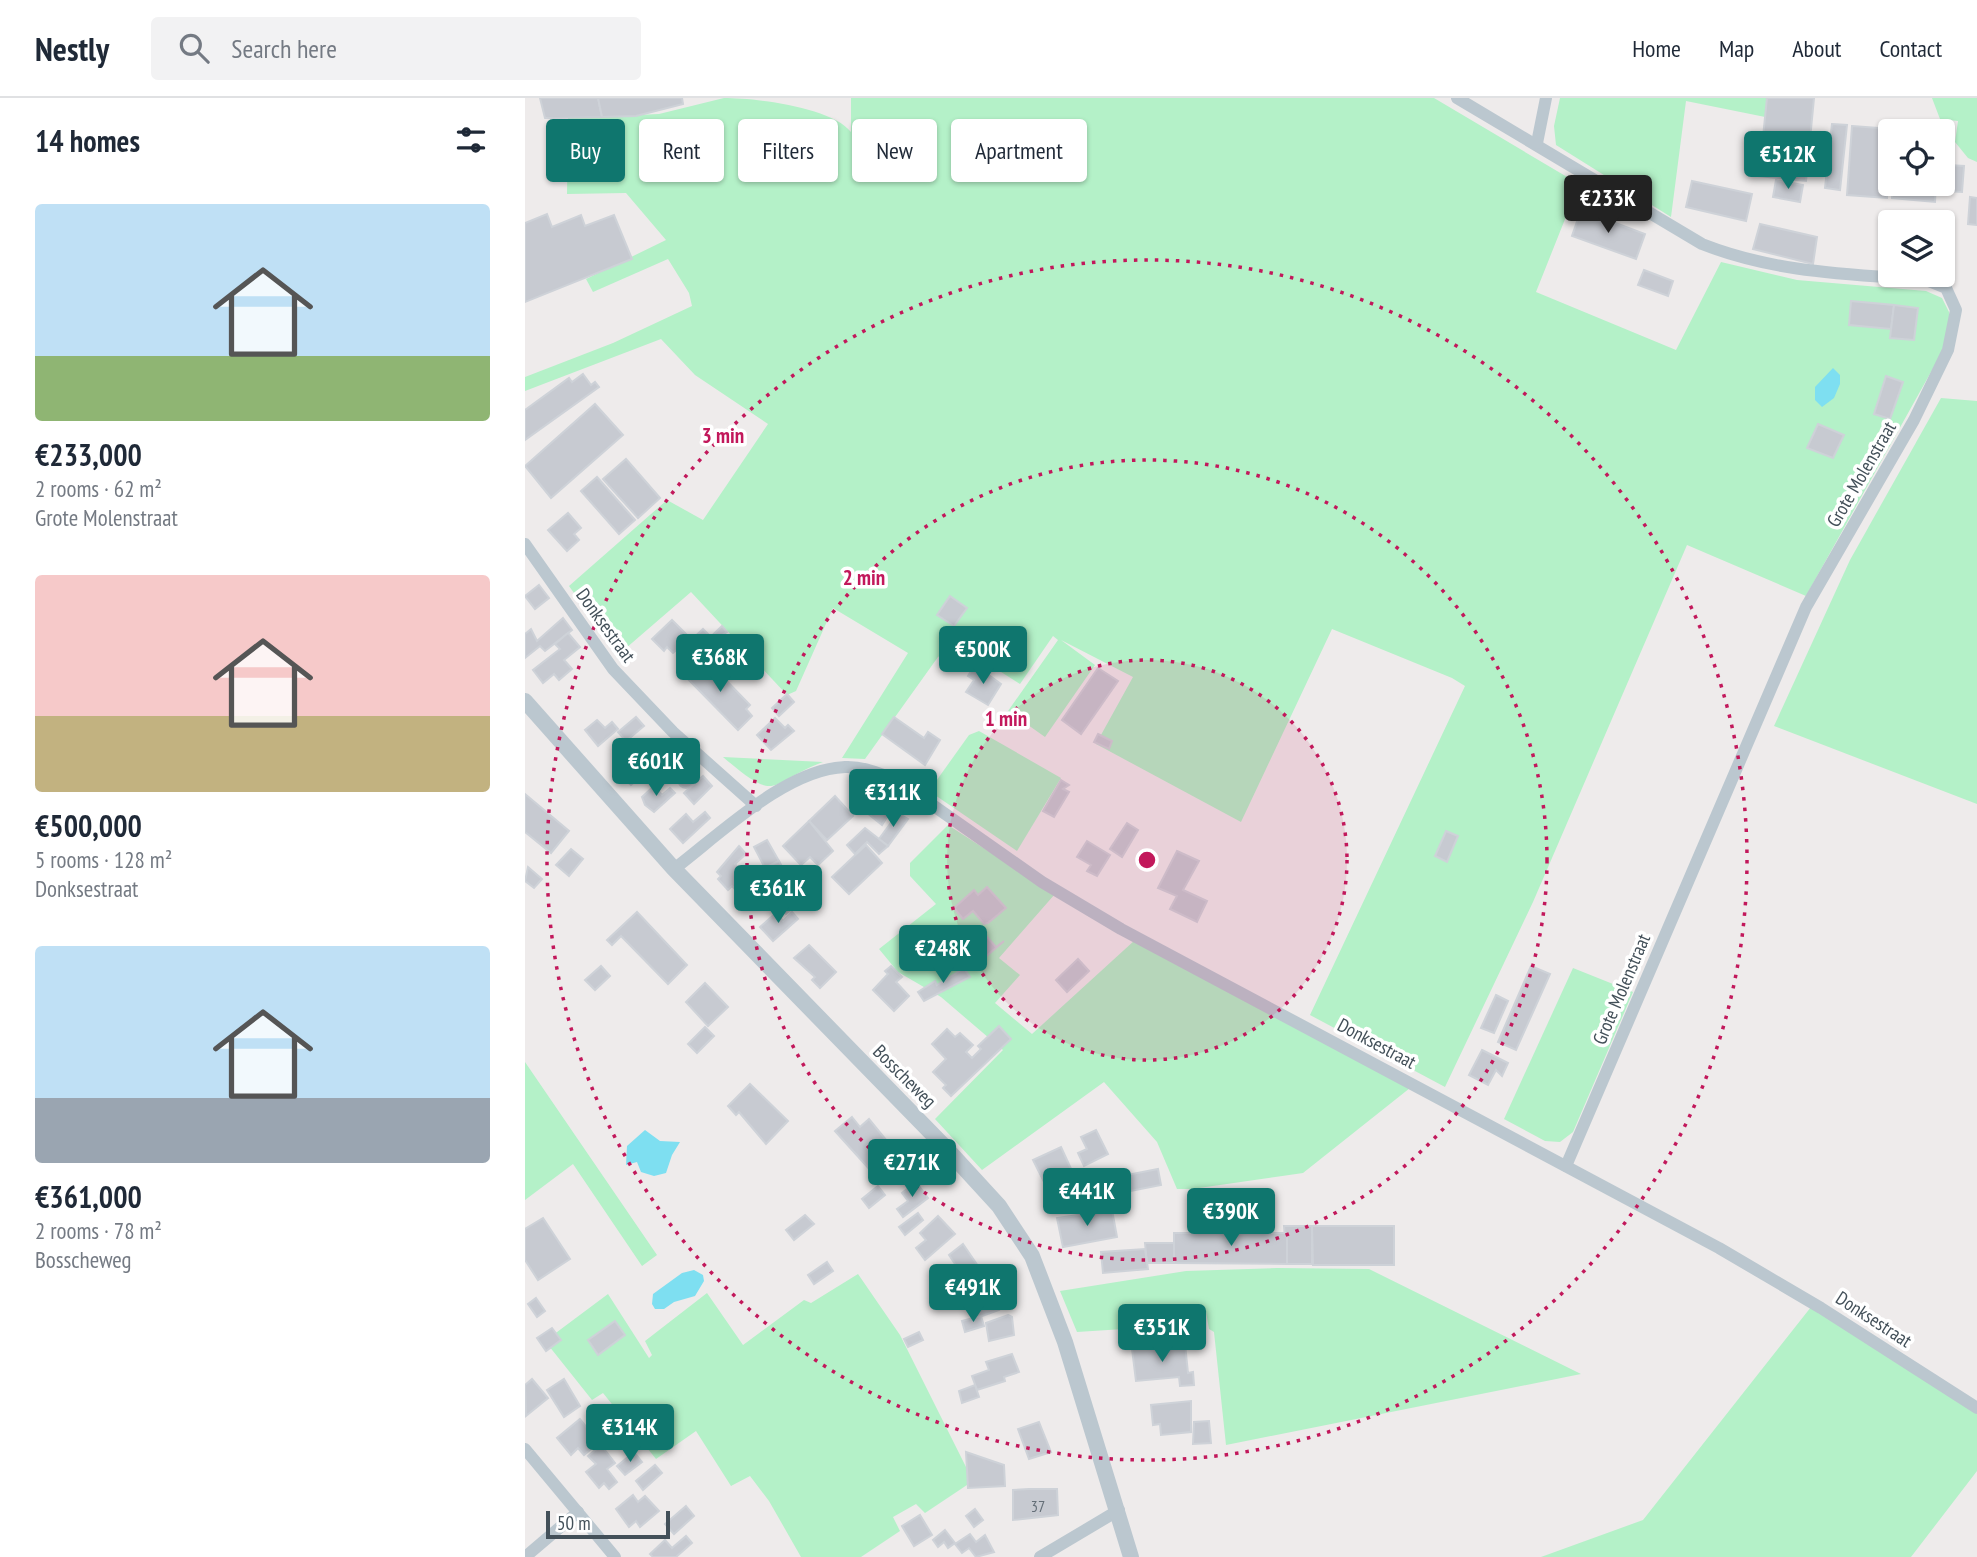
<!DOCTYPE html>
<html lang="en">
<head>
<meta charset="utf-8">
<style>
	body { margin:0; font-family:"PT Sans Narrow",sans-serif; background:#f2f2f3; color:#1f2937; height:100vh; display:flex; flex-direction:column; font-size:26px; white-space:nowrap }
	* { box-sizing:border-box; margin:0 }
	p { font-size:23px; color:#747a83 }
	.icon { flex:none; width:38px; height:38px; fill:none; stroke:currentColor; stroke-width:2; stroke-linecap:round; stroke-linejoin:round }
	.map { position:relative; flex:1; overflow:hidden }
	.panel { display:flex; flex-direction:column; background:#fff; width:525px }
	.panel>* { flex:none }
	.guide { position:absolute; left:21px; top:21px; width:665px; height:63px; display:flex; gap:14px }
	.controls { position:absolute; left:1353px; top:21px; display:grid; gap:14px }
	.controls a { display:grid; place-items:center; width:77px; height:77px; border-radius:7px; background:#fff; box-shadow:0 2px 5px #0004; font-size:35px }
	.scale { position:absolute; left:21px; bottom:18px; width:124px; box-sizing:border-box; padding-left:7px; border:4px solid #435059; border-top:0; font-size:19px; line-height:24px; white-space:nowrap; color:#435059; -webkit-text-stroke:5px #fff; paint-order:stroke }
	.price { position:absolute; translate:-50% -60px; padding:0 16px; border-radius:7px; background:#0f766e; color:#fff; font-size:23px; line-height:46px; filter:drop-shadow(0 2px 4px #0008) }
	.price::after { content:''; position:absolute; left:50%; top:42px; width:21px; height:16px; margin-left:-10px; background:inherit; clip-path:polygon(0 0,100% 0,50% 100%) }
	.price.on { background:#222; color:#fff }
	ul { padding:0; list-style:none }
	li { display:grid; align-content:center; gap:14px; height:371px; padding:0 35px }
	li span { display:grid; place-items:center; height:217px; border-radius:7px; color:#555 }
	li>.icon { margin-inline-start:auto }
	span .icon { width:126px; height:126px; fill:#fffc; stroke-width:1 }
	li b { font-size:30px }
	h2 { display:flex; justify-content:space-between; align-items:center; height:84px; padding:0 35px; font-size:30px }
	.chip { padding:0 24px; border-radius:7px; background:#fff; box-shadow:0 2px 5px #0004; font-size:24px; line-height:63px }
	.chip.on { background:#0f766e; color:#fff }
	header { display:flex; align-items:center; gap:42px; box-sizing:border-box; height:98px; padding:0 35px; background:#fff; border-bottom:2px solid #e0e1e3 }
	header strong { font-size:33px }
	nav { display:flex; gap:38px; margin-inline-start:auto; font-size:24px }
	.search { width:490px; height:63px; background:#f2f2f3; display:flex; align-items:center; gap:18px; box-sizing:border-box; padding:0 24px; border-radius:7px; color:#747a83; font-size:26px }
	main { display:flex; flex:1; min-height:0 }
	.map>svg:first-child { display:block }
</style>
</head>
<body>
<header>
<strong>Nestly</strong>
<div class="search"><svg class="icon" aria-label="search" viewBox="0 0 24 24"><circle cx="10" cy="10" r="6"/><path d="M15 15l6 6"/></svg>Search here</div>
<nav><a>Home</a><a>Map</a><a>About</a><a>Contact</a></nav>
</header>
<main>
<section class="panel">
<h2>14 homes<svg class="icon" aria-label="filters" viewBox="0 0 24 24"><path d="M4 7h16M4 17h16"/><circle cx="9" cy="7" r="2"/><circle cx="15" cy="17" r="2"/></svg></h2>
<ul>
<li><span style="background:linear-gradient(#bfe0f5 70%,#8fb573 0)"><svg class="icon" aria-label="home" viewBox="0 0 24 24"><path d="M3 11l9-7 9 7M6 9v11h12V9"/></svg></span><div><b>€233,000</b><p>2 rooms · 62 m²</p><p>Grote Molenstraat</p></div></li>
<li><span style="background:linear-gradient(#f6c9c9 65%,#c2b280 0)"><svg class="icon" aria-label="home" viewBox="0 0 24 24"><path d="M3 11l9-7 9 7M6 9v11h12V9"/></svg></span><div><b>€500,000</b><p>5 rooms · 128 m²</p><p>Donksestraat</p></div></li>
<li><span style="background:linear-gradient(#bfe0f5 70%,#9aa5b1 0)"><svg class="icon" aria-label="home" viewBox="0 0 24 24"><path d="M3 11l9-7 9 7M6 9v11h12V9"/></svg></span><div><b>€361,000</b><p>2 rooms · 78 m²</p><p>Bosscheweg</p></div></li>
</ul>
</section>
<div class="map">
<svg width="1452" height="1459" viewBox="0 0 1452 1459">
	<rect width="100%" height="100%" fill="#eeebeb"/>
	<!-- green -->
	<g fill="#b4f1c8">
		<path d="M199,0C230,0 307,9 326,34V0H909L1054,86L1011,194L1151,252L1196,164L1272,182L1401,193L1417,200L1424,214V231L1416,256L1281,498L1162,447L1008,804L920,989L785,917L940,588L927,580L807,531L716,724L571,646L608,579L536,542L570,567L520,639L483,613L533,542L528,538L495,586L432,546L413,559L340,661L317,660L383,555L308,510L271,593L262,597L166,494L93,557L44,488L142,402L178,422L243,326L170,277L136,241L0,293V279L88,245L167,208L164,195L143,161L68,194L61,181L141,142L101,95L42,96L43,20L134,16Z"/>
		<polygon points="1035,0 1268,0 1265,24 1161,3 1146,119 1031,47 1029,28"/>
		<polygon points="1407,0 1452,0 1452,64 1443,60 1430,44 1433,23 1415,21"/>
		<polygon points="1416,300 1452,303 1452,706 1249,628 1325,462"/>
		<polygon points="454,633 536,680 492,753 404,693 444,637"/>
		<path d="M198,659L298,664C240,686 255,707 198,659Z"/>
		<polygon points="423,727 530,796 474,860 495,877 470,905 507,936 610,842 885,990 778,1075 667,1091 652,1091 632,1044 579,984 457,1072 410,1021 478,952 416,899 373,874 354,851 411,806 385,778 385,765"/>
		<polygon points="1048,870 1108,894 1048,1034 1035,1044 1020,1043 979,1021"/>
		<polygon points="0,964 132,1157 117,1168 48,1066 0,1102"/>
		<polygon points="752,1170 844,1171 1056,1276 701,1347 689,1234 684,1231 681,1214 613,1219 614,1230 552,1234 535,1193 661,1173"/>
		<polygon points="333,1176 375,1237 448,1383 400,1415 391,1406 368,1419 375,1433 336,1459 276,1459 244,1403 225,1378 206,1388 171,1333 131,1361 78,1295 67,1302 20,1243 83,1196 124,1260 127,1257 120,1243 182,1195 218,1247 279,1202 286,1205"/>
		<polygon points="1286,1209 1452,1315 1452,1373 1386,1459 1016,1459 1118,1422"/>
	</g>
	<!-- water -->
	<g fill="#7edff1">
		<polygon points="1308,270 1315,277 1315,286 1309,300 1297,309 1290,302 1290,289"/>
		<polygon points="120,1032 135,1043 155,1044 147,1057 141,1075 129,1078 116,1074 112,1064 101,1067 102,1048"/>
		<polygon points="169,1172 178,1177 179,1183 170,1198 149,1204 139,1211 130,1211 127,1206 128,1196 157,1175"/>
	</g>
	<!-- building -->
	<g fill="#c7cad1" stroke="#ced2d8" stroke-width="2">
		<polygon points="15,0 73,0 77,19 20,20"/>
		<polygon points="73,0 157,0 158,6 111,18 77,19"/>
		<polygon points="1242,0 1289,0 1281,83 1234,78"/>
		<polygon points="1307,26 1322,27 1315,92 1300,90"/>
		<polygon points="1327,28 1368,31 1365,33 1362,100 1322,97"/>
		<polygon points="1423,67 1439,68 1437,94 1421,93"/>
		<polygon points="1251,82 1278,87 1275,104 1248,99"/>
		<polygon points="1167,83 1227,96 1221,123 1161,109"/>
		<polygon points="1368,86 1411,86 1410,104 1367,100"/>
		<polygon points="1445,99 1452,100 1452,127 1443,126"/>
		<polygon points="1056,112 1120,136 1111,161 1047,138"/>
		<polygon points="22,116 27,129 56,117 60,128 89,117 107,161 0,204 0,125"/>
		<polygon points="1235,126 1292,139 1288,166 1228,151"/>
		<polygon points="1119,172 1148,183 1143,198 1113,187"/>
		<polygon points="1326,203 1369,207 1366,231 1324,227"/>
		<polygon points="1369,207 1393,210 1389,242 1365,240"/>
		<polygon points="58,276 66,287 70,284 74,289 0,342 0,312 44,280 47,284"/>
		<polygon points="1361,278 1378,284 1365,321 1349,316"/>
		<polygon points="70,306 98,337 26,400 0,368"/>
		<polygon points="1293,326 1319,337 1308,360 1282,350"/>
		<polygon points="101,361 135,400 113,420 78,381"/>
		<polygon points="72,379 110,422 94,436 56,393"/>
		<polygon points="43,415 56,430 49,436 54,442 42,453 23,432"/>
		<polygon points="14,487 24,500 10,511 0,498"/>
		<polygon points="425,498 442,510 429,528 412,517"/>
		<polygon points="38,520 47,532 20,553 15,548 0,560 0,536 6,531 12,543"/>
		<polygon points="147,522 165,540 148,555 142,549 139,553 127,541"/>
		<polygon points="197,528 202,534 192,540 181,554 176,548"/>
		<polygon points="178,531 184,537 168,552 162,546"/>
		<polygon points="43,535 55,549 39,562 47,571 34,582 29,576 18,585 8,572 35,551 30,546"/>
		<polygon points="176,562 189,576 192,573 225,607 221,611 227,618 213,632 159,577"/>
		<polygon points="450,567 476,586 463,607 441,594 449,582 443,578"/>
		<polygon points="573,570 593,583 556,636 537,622"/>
		<polygon points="262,596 269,604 254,618 247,610"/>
		<polygon points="111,619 119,628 101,643 93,634"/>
		<polygon points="369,619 399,640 403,634 415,642 400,667 357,636"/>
		<polygon points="250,620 260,630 263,627 269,633 246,652 232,637"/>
		<polygon points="72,622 80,630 87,624 93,631 73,648 60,632"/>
		<polygon points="573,636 587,643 584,651 569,644"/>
		<polygon points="104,646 118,667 126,660 134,670 118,683 115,679 106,687 95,677 101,668 90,658"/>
		<circle cx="161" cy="682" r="8"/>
		<polygon points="178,678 187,688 169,706 159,695"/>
		<polygon points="536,682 544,687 538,691 544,694 529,719 518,713"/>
		<polygon points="129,688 137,697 145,690 150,695 129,714 120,707 117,699"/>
		<polygon points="0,696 44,733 26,755 0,734"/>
		<polygon points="310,698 328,718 302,742 284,723"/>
		<polygon points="344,698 367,711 357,727 336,710"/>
		<polygon points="180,714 185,720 158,745 145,731 161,716 168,724"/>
		<polygon points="373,715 383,721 363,748 354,741"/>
		<polygon points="284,723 308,753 293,767 285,759 276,767 258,748"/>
		<polygon points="602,725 613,732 597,759 585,751"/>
		<polygon points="340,730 363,748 354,756 342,744 330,756 322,747"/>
		<polygon points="921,733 933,738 922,764 910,758"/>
		<polygon points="242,742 254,763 240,770 229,749"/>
		<polygon points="562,743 585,757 572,778 562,773 566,767 552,759"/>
		<polygon points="341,747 357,765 324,796 307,779"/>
		<polygon points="214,748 221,756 210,766 225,783 213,794 207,788 203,792 193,781 196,778 192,774"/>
		<polygon points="46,751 58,761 44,778 31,767"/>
		<polygon points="652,753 674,763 658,792 682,803 672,824 645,811 652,798 633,790"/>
		<polygon points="254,763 262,778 244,789 224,807 213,794 232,776 239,784 244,778 240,770"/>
		<polygon points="3,769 17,781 9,790 0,783"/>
		<polygon points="278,777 292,802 281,808 267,782"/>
		<polygon points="462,789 481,810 463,825 459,826 448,813 438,821 429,810 449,792 453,797"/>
		<polygon points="265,793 275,804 261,816 251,806"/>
		<polygon points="112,814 162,867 143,886 96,838 87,847 82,842"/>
		<polygon points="267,814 273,821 248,843 235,829 251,815 258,823"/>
		<polygon points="462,839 471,849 479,843 451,867 442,857"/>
		<polygon points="284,847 311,874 295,890 287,882 290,879 269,860"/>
		<polygon points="553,861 564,873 542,894 531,882"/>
		<polygon points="76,868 85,878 70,892 60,882"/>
		<polygon points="366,868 377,879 371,884 384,898 369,913 348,892 363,876 360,873"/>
		<polygon points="1006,868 1025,876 991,952 973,944"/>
		<polygon points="439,870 445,879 399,903 393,894 410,883 412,887"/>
		<polygon points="180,885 203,909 183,928 161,904"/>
		<polygon points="971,897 983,903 969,935 956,930"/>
		<polygon points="474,928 486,941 426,998 418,990 421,987 408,974 421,961 407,946 422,931 430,939 435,935 448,947 441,954 447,960 456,951 453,948"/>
		<polygon points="180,929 189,938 172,955 163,946"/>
		<polygon points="957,952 983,965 977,978 971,972 963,987 944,977"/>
		<polygon points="225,986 263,1023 241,1046 214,1014 211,1017 203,1008"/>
		<polygon points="327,1019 335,1029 344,1021 371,1054 347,1074 310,1033"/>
		<polygon points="571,1032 583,1056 559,1068 553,1055 562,1051 556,1039"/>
		<polygon points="536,1049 548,1075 521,1088 508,1062"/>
		<polygon points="633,1071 636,1087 605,1093 602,1077"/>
		<polygon points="548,1075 561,1101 533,1112 521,1088"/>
		<polygon points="391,1084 403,1100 378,1119 372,1111 383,1103 377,1095"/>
		<polygon points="353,1088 360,1097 344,1110 337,1101"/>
		<polygon points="587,1112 592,1139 538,1149 532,1120"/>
		<polygon points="393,1115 398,1122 380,1137 374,1129"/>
		<polygon points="280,1117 289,1126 269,1142 261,1132"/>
		<polygon points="413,1118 430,1136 400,1162 391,1150 401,1142 395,1135"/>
		<polygon points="18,1120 45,1161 13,1182 0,1162 0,1131"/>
		<polygon points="759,1128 787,1128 787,1166 762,1166"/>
		<polygon points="787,1128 869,1128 869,1167 788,1167"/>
		<polygon points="649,1135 762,1135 762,1166 649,1165"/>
		<polygon points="620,1145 649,1145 649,1165 622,1165"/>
		<polygon points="438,1146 453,1168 443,1175 449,1182 430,1196 420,1182 434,1172 424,1157"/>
		<polygon points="620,1151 623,1171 578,1175 576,1154"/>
		<polygon points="302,1164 308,1173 289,1186 283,1177"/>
		<polygon points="469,1182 477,1200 470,1203 474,1212 449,1221 442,1204 452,1199 448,1191"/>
		<polygon points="11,1200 20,1213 12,1219 3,1206"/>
		<polygon points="483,1217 487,1219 489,1237 464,1243 461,1225"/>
		<polygon points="456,1218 459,1228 440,1234 437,1223"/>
		<polygon points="90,1223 100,1237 73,1257 63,1242"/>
		<polygon points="631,1227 632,1238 615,1240 614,1228"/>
		<polygon points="27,1230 36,1242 21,1253 12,1240"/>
		<polygon points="394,1234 398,1242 383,1249 379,1241"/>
		<polygon points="660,1246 663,1275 668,1274 669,1287 655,1288 654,1279 611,1283 607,1251"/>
		<polygon points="487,1256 494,1274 479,1279 480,1283 452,1292 447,1278 464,1272 461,1264"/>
		<polygon points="7,1281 23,1300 1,1318 0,1287"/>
		<polygon points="39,1281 55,1308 39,1319 22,1292"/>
		<polygon points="450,1287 454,1299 437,1305 434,1293"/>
		<polygon points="666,1303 666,1334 636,1337 635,1326 628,1327 626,1307"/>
		<polygon points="55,1321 63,1331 68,1327 79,1340 59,1357 53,1350 46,1357 32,1340"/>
		<polygon points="684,1323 686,1345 668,1346 669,1324"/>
		<polygon points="514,1324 526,1354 504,1361 493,1331"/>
		<polygon points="76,1347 90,1365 82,1371 92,1384 84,1391 79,1385 74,1390 61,1374 71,1366 63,1358"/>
		<polygon points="109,1354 117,1364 100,1377 92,1368"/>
		<polygon points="441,1354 479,1367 480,1388 443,1390"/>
		<polygon points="130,1367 137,1375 118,1392 111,1383"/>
		<polygon points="504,1391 532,1391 533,1417 488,1422 488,1392"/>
		<polygon points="108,1397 113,1404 120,1398 134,1413 115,1429 111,1423 104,1429 91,1411"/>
		<polygon points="161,1408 169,1418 149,1436 140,1426"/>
		<polygon points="450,1411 458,1422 449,1429 441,1418"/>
		<polygon points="395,1417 407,1437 389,1448 377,1428"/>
		<polygon points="420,1432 430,1445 423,1450 419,1444 413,1449 408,1442"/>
		<polygon points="445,1436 451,1444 460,1437 469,1454 451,1459 444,1450 437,1455 430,1446"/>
		<polygon points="161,1438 167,1445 151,1459 128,1459 125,1456 140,1442 147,1450"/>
	</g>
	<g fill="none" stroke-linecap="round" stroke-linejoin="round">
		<!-- minor -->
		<g stroke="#bbc7cf" stroke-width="12">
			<path d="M932,0L1177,146C1251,175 1322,176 1401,182L1421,190L1431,212L1423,252L1389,322L1281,509L1041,1068"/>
			<polyline points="1012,45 1021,0"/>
			<polyline points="0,446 88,571 148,634 231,708"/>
			<path d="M149,771C194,737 261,671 320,669C338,668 355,676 372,682L517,784L596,831L1194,1150L1296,1210L1452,1310"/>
			<polyline points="0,1351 90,1459"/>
			<polyline points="0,1459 53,1414"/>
			<polyline points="515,1459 594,1412"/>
		</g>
		<!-- tertiary -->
		<polyline stroke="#bbc7cf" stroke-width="16" points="0,603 149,771 419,1048 474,1108 507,1158 540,1244 606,1459"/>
	</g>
	<!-- distance rings -->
	<circle cx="622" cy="762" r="200" fill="#c2185b" fill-opacity=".12"/>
	<g fill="none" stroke="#c2185b" stroke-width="3.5" stroke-dasharray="3.5 7">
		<circle cx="622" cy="762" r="200"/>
		<circle cx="622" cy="762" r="400"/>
		<circle cx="622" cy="762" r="600"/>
	</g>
	<g text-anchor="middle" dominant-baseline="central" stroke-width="7" stroke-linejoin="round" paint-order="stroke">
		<!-- number labels -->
		<g font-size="16" fill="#646e77">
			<text x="513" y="1408">37</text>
		</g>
		<!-- street labels -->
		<g font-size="19" fill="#435059" stroke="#fff">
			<text transform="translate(1336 376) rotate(-60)">Grote Molenstraat</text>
			<text transform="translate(81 527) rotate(54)">Donksestraat</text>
			<text transform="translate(1096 891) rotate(-67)">Grote Molenstraat</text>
			<text transform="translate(852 945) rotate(28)">Donksestraat</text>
			<text transform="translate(380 978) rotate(45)">Bosscheweg</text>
			<text transform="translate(1349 1221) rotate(33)">Donksestraat</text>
		</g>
	</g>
	<circle cx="622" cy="762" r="10" fill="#c2185b" stroke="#fff" stroke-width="3.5"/>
	<g font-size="21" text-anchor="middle" font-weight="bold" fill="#c2185b" stroke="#fff" stroke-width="7" stroke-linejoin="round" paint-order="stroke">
		<text x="198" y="345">3 min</text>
		<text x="339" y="487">2 min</text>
		<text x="481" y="628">1 min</text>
	</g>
</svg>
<div class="controls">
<a><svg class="icon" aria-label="locate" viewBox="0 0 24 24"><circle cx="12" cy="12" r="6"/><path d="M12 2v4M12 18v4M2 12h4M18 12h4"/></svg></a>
<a><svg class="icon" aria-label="layers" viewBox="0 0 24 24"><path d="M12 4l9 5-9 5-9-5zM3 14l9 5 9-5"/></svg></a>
</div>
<div class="scale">50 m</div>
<b class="price" style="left:1263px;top:93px">€512K</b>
<b class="price on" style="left:1083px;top:137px">€233K</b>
<b class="price" style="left:458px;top:588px">€500K</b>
<b class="price" style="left:195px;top:596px">€368K</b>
<b class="price" style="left:131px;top:700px">€601K</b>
<b class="price" style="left:368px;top:731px">€311K</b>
<b class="price" style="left:253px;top:827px">€361K</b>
<b class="price" style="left:418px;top:887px">€248K</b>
<b class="price" style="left:387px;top:1101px">€271K</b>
<b class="price" style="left:562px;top:1130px">€441K</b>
<b class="price" style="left:706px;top:1150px">€390K</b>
<b class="price" style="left:448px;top:1226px">€491K</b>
<b class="price" style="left:637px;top:1266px">€351K</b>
<b class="price" style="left:105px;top:1366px">€314K</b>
<div class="guide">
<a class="chip on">Buy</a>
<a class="chip">Rent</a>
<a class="chip">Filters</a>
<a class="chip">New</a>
<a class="chip">Apartment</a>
</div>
</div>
</main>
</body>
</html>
